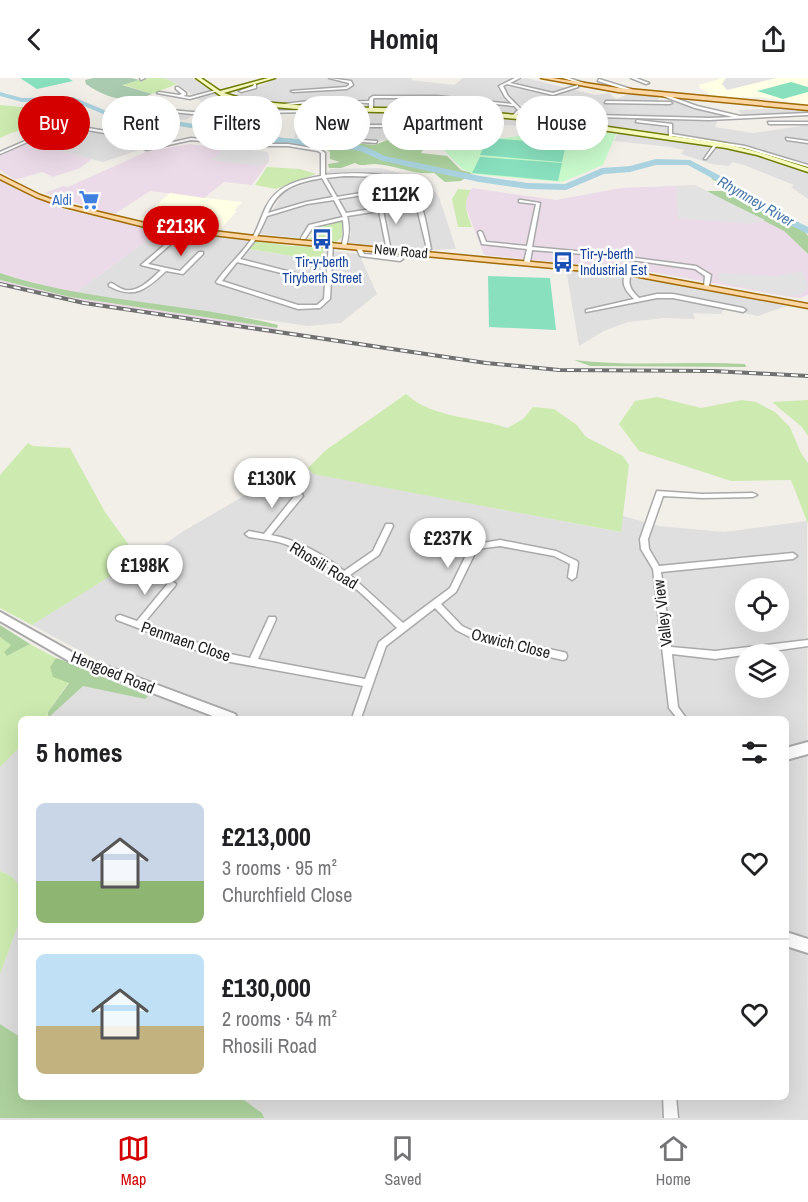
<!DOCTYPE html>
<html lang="en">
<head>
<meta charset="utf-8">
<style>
	body { margin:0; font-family:"Archivo Narrow",sans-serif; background:#f6f6f6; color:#202124; height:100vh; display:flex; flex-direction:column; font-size:22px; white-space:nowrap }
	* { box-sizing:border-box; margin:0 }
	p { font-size:20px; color:#757577 }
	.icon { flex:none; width:33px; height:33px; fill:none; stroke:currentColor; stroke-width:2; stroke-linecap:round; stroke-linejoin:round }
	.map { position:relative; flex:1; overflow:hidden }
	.drawer { position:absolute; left:18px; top:638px; width:771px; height:384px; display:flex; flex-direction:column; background:#fff; border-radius:9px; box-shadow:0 6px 24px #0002 }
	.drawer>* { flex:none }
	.hud { position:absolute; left:18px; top:18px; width:772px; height:54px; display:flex; gap:12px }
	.tools { position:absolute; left:735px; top:500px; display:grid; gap:12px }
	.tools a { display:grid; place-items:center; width:54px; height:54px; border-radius:50%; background:#fff; box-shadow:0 6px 24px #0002; font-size:30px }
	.price { position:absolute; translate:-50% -51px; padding:0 14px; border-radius:21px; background:#fff; color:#222; font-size:20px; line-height:39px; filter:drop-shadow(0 2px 3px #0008) }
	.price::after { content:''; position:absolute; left:50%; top:36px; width:18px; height:14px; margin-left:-9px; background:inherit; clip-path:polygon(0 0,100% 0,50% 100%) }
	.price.active { background:#d40000; color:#fff }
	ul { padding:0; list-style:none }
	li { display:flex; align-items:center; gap:18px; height:150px; padding:0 18px }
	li+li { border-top:2px solid #e0e0e0 }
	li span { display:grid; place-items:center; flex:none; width:168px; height:120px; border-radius:9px; color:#555 }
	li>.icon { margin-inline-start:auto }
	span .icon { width:72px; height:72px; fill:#fffc; stroke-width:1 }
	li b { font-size:26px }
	h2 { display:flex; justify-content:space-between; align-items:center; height:72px; padding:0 18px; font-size:26px }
	.chip { padding:0 21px; border-radius:27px; background:#fff; box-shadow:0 6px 24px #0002; font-size:21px; line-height:54px }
	.chip.active { background:#d40000; color:#fff }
	header { display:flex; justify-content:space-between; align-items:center; height:78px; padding:0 18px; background:#fff; font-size:27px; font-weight:700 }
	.tabs { display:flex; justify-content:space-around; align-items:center; height:84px; border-top:2px solid #e0e0e0; background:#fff; font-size:16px; color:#757577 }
	.tabs a { display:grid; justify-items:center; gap:3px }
	.tabs .active { color:#d40000 }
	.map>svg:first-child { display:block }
</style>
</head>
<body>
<header><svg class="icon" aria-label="back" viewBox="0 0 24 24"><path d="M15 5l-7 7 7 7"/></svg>Homiq<svg class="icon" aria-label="share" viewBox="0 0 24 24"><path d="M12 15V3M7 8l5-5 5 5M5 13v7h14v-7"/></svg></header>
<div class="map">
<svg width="808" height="1040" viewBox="0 0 808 1040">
	<rect width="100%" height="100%" fill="#f2efe9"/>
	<!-- residential -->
	<g fill="#e0dfdf" fill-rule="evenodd">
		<polygon points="164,0 193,0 211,13 233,24 290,30 288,33 226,33 209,29 177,6"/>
		<polygon points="277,0 413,0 411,2 454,7 463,0 514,0 502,4 498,10 502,18 517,32 508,37 427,31 316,29 246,24 228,17 245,15"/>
		<polygon points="526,0 595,17 609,15 616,21 632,15 649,16 656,18 660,24 673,24 738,40 718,40 715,49 753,55 808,47 808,87 759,71 710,61 519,36 528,30 512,23 506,17 504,9 507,5"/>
		<polygon points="123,29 153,30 194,36 187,41 180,42 123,36 108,32"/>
		<polygon points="791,30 807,32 808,35 745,39 738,32"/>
		<polygon points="342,33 424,34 534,42 532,48 503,47 503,50 498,53 487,52 483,58 470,60 412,59 377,63 294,60 299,41 324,40 323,34"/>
		<polygon points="64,48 117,57 139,72 103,84 24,64"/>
		<polygon points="618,55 703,65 739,73 789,88 808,96 808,121 791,109 794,107 744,87 732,84 729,88 712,86 681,76 684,72 671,69 614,63"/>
		<polygon points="381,90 425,102 439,119 456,171 428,172 347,165 351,157 348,139 310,146 299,160 259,156 284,113 317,102 331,91"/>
		<polygon points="160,153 248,162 243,170 323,183 324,172 359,176 377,216 341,245 308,248 75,215"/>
		<polygon points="566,191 682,207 787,228 758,238 724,231 721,236 693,235 695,241 663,240 628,244 604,253 579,268"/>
		<path d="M290,391L620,454L623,438L659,448L724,454L807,443L808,1040H264L262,1035L240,1019L786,1018V640H47L84,596L93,580L32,547L96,506L128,487L133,488L182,454ZM746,510H778V543H746ZM746,576H778V609H746Z"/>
		<polygon points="21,668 21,809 11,798 0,793 0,689"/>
		<polygon points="21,839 21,957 17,957 0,946 0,896"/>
	</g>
	<!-- industrial -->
	<g fill="#ebdbe8">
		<polygon points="24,64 92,81 80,90 53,99 42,94 15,102 0,92 0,76"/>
		<polygon points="190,66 269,77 269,83 252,107 224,104 204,120 150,113 113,137 44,115 63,108 68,109 148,73"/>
		<polygon points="0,103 63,131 160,153 75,215 16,200 0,195"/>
		<polygon points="695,107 784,153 808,176 808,217 800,220 790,219 651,194 484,177 465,127 465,121 472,110 556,122 621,110"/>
		<polygon points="0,202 70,219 277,250 273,256 81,226 0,208"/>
	</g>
	<!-- education -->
	<g fill="#ffffe5">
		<polygon points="723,0 808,0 808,27 761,19 716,20 700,10 699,7"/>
		<polygon points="170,115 204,120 242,124 234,132 237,133 219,153 139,142"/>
	</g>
	<!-- grass -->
	<g fill="#cdebb0">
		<polygon points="149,0 164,0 177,6 152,16 121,6"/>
		<polygon points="0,27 76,34 74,37 11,55 0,60"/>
		<polygon points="267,89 300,91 316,96 276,111 255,107"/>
		<path d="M458,111L471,112C462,126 467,135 472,149H458L452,121Z"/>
		<polygon points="342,142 342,159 336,164 307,161 316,158 309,155 319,147"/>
		<polygon points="256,163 290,168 324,169 323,183 249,171"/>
		<path d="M406,316C434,341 473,338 507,350L523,341L533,329L554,331L577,347L586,359L623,378L629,387L621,454L313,396L308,390L326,372Z"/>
		<polygon points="657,319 701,330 742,322 756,324 775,334 790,349 801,375 808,385 808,446 791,402 731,403 639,373 619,346 635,323"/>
		<polygon points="808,322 808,358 802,349 772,324"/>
		<polygon points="28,365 33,368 70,370 105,434 136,477 128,487 32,547 0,530 0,397"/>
		<polygon points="0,559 12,567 7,578 30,566 56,580 50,589 69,604 48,634 47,640 21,640 21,668 0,689"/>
		<polygon points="0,793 11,798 21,809 21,839 0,896"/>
	</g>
	<!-- forest -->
	<g fill="#add19e">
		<path d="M412,61H429L421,75L447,78L461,92L472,95L461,103L445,104L434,95C412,97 396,87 374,86C367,86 362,89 355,85L341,90H329L328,86L340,84L330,81V74L324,69L334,63L375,67L387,62L406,64Z"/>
		<polygon points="713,100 739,116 760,133 804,153 808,158 808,176 784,153 706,113 726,113 718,104 711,101"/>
		<path d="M0,195C91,225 186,224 278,247L277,250L70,219L0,202Z"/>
		<path d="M574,282C631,289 688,283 745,286L746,289L590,288Z"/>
		<polygon points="0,547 30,566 7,578 4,574 11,567 0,559"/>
		<polygon points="56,580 62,582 148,618 145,621 83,608 48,640 48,634 69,605 53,599 50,589"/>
		<polygon points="0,946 17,957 21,957 21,1018 240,1019 262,1035 264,1040 0,1040"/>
	</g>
	<!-- cemetery -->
	<path fill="#aacbaf" d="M94,0H132L139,2L122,7L152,16C129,26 107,21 86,6L85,2Z"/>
	<!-- park -->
	<path fill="#c8facc" d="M552,47L616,56L603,87L562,104L494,98L474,96L462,91L442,70C469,55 518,67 536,50H550Z"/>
	<!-- pitch -->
	<g fill="#88e0be">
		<polygon points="20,0 68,0 73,3 37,11"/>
		<polygon points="791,4 808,9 808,14 783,21 757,13"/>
		<polygon points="488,60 566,66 562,84 480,77"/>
		<polygon points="480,79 562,85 558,103 472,95"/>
		<polygon points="488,198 550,200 556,252 489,249"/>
	</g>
	<!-- parking -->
	<g fill="#e2e2e2">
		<polygon points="726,0 776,0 727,12 722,6"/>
		<polygon points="247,36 266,36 264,45 220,48 222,42 242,42"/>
		<polygon points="217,68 268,74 268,85 258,88 211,82 222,73 213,70"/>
		<polygon points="695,107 730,125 765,142 750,146 678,140 676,108"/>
		<polygon points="802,193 808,209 801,216 787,218 720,204 718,195 777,198"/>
	</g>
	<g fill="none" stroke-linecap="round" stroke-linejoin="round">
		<!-- river -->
		<polygon fill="#aad3df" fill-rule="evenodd" points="0,14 22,20 73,19 121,39 156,40 284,60 344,64 366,69 385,78 480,98 528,105 565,106 602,90 630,88 656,81 690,82 734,105 760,125 808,149 808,156 754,129 728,109 688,87 656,87 630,94 604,96 566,112 528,111 479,104 383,83 360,73 344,70 284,66 156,44 120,43 72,23 22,24 0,18"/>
		<!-- minor casing -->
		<g stroke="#a9a9a9" stroke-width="3">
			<g id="minor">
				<polygon points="140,0 145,0 141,2"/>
				<polygon points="329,0 351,3 353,7 347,11 293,14 291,13 346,9 349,7 349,5"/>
				<polygon points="515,0 520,0 510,5 553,15 578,7 578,9 553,17 507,6 503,8 508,18 521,31 559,36 709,40 733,39 695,30 660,17 661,15 697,28 740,38 808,35 808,37 709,42 559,38 521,33 513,40 511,39 518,32 514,28 437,20 374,20 373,21 373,31 371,32 369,31 369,25 336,24 369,23 370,20 373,18 437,18 512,26 505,19 499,8"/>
				<polygon points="563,0 569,0 584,5 582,6"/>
				<polygon points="631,0 636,0 649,5 646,6"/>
				<polygon points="599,1 631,11 632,12 629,13 598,3"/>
				<polygon points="254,6 256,6 256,10 241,14 239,13 253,8"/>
				<polygon points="176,9 178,9 186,15 186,17 183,18 190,19 216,12 218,13 190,21 157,15 159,14 179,17 182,16 176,11"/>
				<polygon points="318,22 319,24 277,28 275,27"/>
				<polygon points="239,23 242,24 232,33 318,32 320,33 318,34 192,36 126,29 128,28 192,34 228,33"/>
				<polygon points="606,23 670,24 672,25 670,26 605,25"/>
				<polygon points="429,32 432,33 412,59 428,59 429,61 390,62 391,60 407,59"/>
				<polygon points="637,42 672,46 672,56 745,68 808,87 808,89 744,70 718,66 706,81 704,81 715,65 672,58 671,61 669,61 669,48 636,44"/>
				<polygon points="768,44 808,44 808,46 769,46"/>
				<path d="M64,46L118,55L147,70L191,60L249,66H288L318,71L332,60L377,63L376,65L333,62L321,72L325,75V97C348,95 398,91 414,113C425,129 427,152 431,171L429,172L427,171L416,126L383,132L390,168L388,169L386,168L379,133L347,138C350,149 349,158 346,168L342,167L344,156L343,142L313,149L305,161H301V160L309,147L343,139L334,122L307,126L267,138L256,161L240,181L326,203L329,166L333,165L330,221L320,230L298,231L217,205L216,204C227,188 242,176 252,160C258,151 261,139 266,129C277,107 298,102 321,98V75L318,73L288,68H249L191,62L146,72L116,57L64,48L0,76V74ZM344,98C364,98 385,98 403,108L337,119L326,100ZM322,100L333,119L306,124L268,135C279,109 296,105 322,100ZM407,110L411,115L415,124L346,135L338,121ZM237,184L325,206L324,221L317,227H298L222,203Z"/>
				<polygon points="322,47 384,47 386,48 384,49 321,49"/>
				<polygon points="786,60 808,63 808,65 787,62"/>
				<polygon points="521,122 540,125 532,169 596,175 696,188 711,197 709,208 704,209 705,198 695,191 596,177 532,172 530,184 527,186 524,184 527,171 482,166 478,154 480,153 482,154 486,164 527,168 536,126 519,124 519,122"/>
				<path d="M183,151L187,152L148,186L180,193L199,174H203V176L183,196L166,193C147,211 134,222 109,208V206L111,205C116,207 120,211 125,212C140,214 151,201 161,192L141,187Z"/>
				<polygon points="356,168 360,168 364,176 400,179 403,181 400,183 360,178 356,169"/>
				<path d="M628,193L631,195C627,207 631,212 639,220L657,216H673L743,230L746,232L743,234L673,220H657L586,234V232L634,221C626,213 621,207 625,195Z"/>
				<polygon points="657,413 702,416 753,415 757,417 753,419 702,420 663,418 648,461 649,471 659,488 793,475 797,478 793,481 661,494 671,569 715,573 808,562 808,568 715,581 672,576 678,629 686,640 677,640 669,630 653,491 641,471 640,461"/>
				<path d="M296,416H302L303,418L271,457C298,462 323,476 344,493L373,473L386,446H392L393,448L379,477L350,497L403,545L450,510L471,467L500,462L556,473L577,483L578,485L576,499L572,502L568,499L570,486L554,478L500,468L477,471L456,514L441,526L462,548L481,557L563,574L566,575L567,578L566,581L563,582L476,562L456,552L435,530L386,568L361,640H352L363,608L225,583L117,542L116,540L117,538L120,537L137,543L169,504L172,503L176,506L175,508L144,545L225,575L250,580L269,539H275L276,541L258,581L365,601L379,564L397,550C364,517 329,482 285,466C273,462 261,461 249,459L245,456L249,453L264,456Z"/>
				<polygon points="663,1018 676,1018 678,1040 664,1040"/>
			</g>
		</g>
		<!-- tertiary casing -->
		<g stroke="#a9a9a9" stroke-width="4">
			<g id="tertiary">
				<polygon points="0,534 77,577 235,636 237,640 218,640 69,583 0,543"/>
				<polygon points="808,664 808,676 786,682 786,670"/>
				<polygon points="786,854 808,861 808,875 786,868"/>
			</g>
		</g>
		<!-- secondary casing -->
		<g stroke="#707d05" stroke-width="3">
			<polygon id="secondary" points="196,0 201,0 220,13 268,0 275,0 224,15 250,23 319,29 440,31 532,38 726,66 761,75 808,90 808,94 757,77 726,70 532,42 440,35 319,33 250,27 221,18"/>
		</g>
		<!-- primary casing -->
		<g stroke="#a06b00" stroke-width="3">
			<g id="primary">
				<polygon points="541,0 552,0 618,10 808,28 808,32 618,14"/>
				<polygon points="0,97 40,117 65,126 145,145 255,158 628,193 808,226 808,230 628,197 255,162 145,149 61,128 36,119 0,101"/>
			</g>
		</g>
		<!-- minor -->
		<use href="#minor" fill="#fff" fill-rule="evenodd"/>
		<!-- tertiary -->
		<use href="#tertiary" fill="#fff" fill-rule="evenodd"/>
		<!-- secondary -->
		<use href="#secondary" fill="#f7fabf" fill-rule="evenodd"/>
		<!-- primary -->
		<use href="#primary" fill="#fcd6a4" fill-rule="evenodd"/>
		<!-- rail casing -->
		<g stroke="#707070" stroke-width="4">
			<polyline id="rail" points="0,206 84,225 486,285 559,292 713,293 808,298"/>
		</g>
		<!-- rail -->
		<use href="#rail" stroke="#fff" stroke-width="2" stroke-dasharray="7" stroke-linecap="butt"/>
	</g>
	<!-- icons -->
	<defs>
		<g id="supermarket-bare" transform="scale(1.62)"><path d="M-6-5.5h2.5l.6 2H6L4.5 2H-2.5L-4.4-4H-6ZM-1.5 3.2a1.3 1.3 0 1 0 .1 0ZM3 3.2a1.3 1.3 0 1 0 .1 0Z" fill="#3f7fe0" stroke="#fff" stroke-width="2.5" paint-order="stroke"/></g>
		<g id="bus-bare" transform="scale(1.62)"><path d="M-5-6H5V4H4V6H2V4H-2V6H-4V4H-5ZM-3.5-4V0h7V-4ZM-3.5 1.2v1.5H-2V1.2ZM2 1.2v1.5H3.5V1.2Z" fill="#1a4fb4" stroke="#fff" stroke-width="2.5" paint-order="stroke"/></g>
	</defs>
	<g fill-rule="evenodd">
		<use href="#supermarket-bare" x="89" y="122"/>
		<use href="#bus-bare" x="322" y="161"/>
		<use href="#bus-bare" x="563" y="184"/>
	</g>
	<g text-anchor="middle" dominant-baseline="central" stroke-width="5" stroke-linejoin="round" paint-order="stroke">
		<!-- far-shop labels -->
		<g font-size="14" fill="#366cbe" stroke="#fff" text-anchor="end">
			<text x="72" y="122">Aldi</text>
		</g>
		<!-- far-street labels -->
		<g font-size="14" fill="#222" stroke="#fff">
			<text transform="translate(401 173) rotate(5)">New Road</text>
		</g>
		<!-- far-transit labels -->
		<g font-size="14" fill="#164399" stroke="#fff" text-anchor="start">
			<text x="580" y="176">Tir-y-berth<tspan x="580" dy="16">Industrial Est</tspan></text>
			<text x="322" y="184" text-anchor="middle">Tir-y-berth<tspan x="322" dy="16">Tiryberth Street</tspan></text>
		</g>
		<!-- far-water labels -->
		<g font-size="15" font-style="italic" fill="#4a7aab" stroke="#fff">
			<text transform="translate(756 123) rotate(30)">Rhymney River</text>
		</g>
		<!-- street labels -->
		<g font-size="16" fill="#222" stroke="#fff">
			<text transform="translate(324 487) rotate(31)">Rhosili Road</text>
			<text transform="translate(662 535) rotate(-97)">Valley View</text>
			<text transform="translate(186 563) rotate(19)">Penmaen Close</text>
			<text transform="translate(511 565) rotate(14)">Oxwich Close</text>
			<text transform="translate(113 594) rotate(22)">Hengoed Road</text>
		</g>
	</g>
</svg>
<div class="tools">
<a><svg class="icon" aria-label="locate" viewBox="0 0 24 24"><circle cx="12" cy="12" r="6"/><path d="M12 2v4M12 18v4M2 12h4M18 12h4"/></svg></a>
<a><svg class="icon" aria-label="layers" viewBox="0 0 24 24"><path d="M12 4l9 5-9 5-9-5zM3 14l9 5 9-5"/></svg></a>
</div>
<b class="price" style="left:396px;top:147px">£112K</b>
<b class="price active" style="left:181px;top:179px">£213K</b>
<b class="price" style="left:272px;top:431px">£130K</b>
<b class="price" style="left:448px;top:491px">£237K</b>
<b class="price" style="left:145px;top:518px">£198K</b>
<div class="hud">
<a class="chip active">Buy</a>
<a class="chip">Rent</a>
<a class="chip">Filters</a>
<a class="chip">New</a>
<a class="chip">Apartment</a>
<a class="chip">House</a>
</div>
<section class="drawer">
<h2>5 homes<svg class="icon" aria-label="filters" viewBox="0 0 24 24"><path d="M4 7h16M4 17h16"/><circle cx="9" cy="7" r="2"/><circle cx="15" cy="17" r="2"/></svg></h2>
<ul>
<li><span style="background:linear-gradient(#c9d6e8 65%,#8fb573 0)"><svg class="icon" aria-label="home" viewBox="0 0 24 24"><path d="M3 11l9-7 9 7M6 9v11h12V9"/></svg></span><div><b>£213,000</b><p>3 rooms · 95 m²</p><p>Churchfield Close</p></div><svg class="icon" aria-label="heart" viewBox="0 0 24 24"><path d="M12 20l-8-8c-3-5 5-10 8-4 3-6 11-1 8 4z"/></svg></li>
<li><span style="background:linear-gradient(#bfe0f5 60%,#c2b280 0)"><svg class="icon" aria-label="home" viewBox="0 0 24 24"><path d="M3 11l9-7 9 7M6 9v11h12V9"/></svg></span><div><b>£130,000</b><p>2 rooms · 54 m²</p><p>Rhosili Road</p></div><svg class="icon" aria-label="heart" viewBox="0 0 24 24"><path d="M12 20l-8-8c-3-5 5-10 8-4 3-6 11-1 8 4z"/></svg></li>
</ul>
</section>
</div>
<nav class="tabs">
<a class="active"><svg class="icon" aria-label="map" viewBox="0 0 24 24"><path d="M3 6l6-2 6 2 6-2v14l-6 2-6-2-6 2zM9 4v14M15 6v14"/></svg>Map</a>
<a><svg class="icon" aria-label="saved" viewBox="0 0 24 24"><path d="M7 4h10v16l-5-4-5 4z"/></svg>Saved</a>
<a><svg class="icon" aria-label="home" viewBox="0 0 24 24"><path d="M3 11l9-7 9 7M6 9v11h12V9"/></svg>Home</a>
</nav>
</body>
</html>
